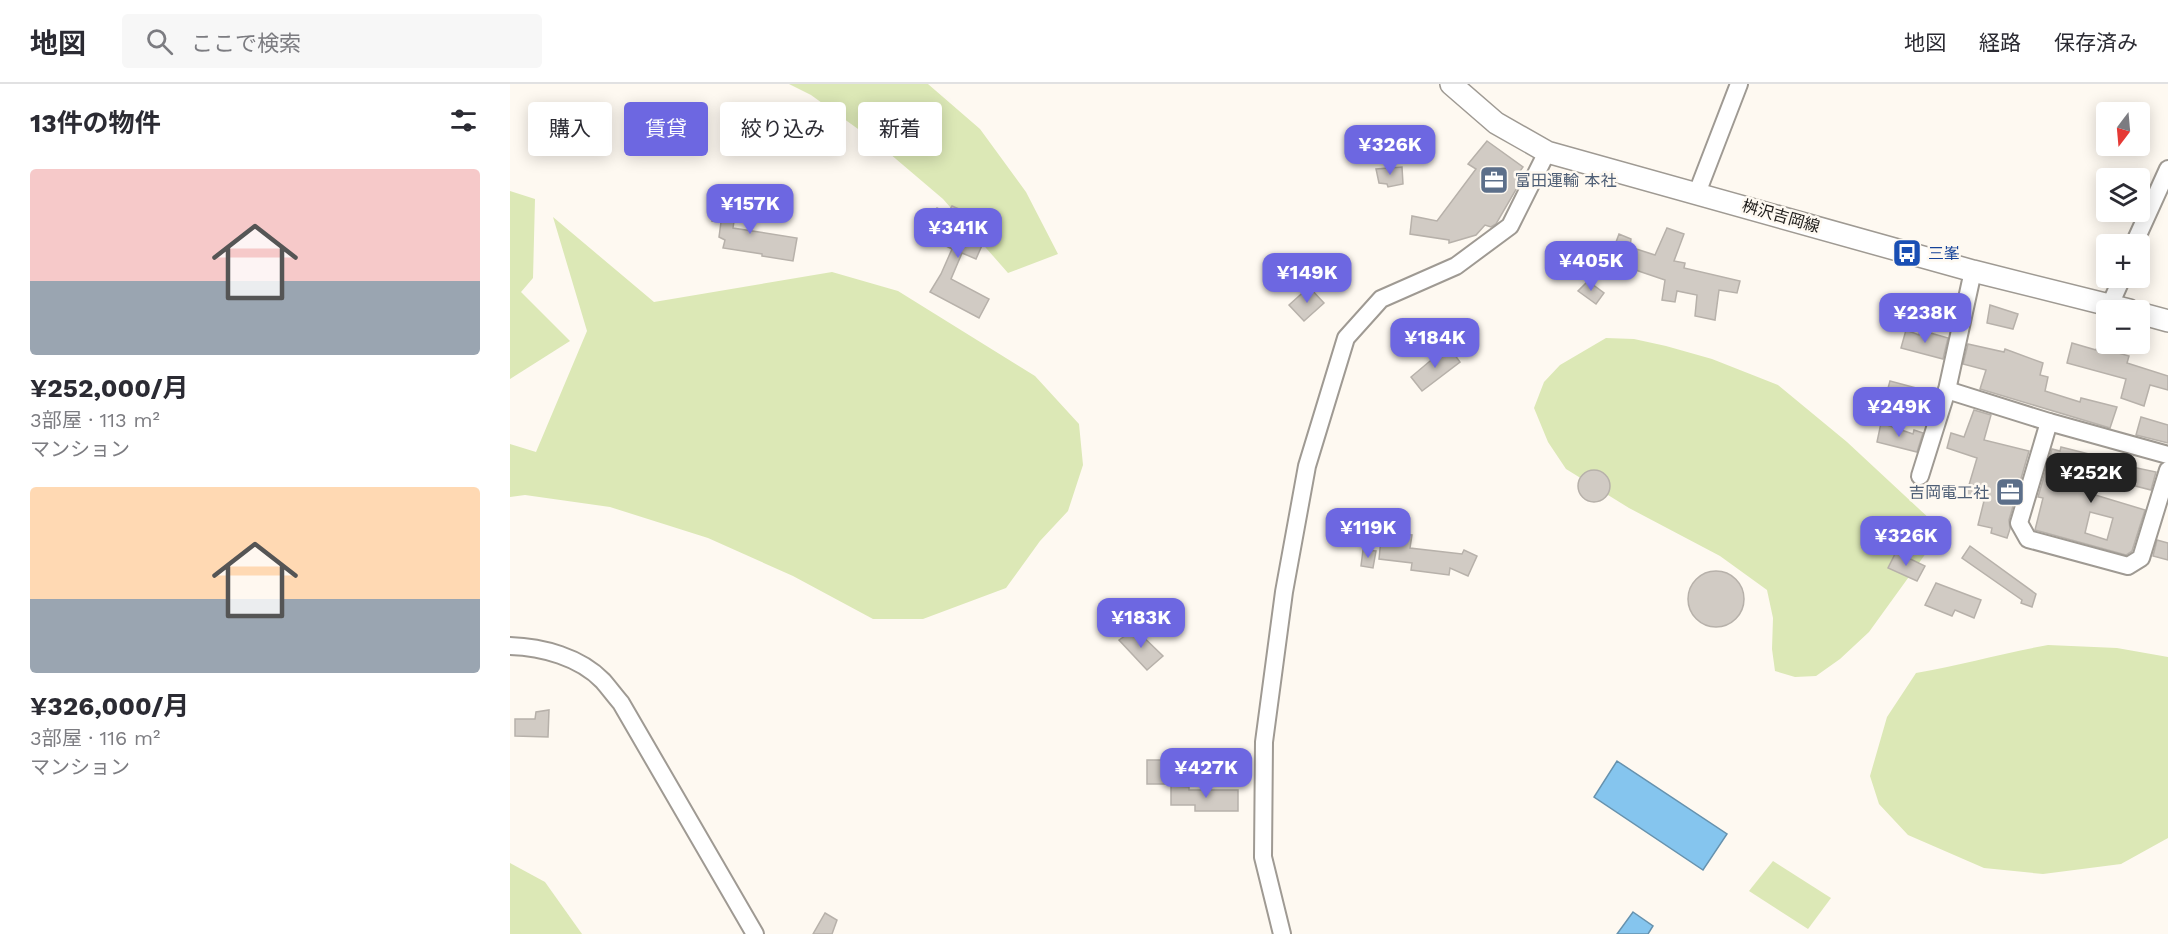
<!DOCTYPE html>
<html lang="ja">
<head>
<meta charset="utf-8">
<style>
	body { margin:0; font-family:"Work Sans","Noto Sans JP",sans-serif; background:#f7f7f7; color:#2b2b33; height:100vh; display:flex; flex-direction:column; font-size:22px; white-space:nowrap }
	* { box-sizing:border-box; margin:0 }
	p { font-size:20px; color:#7c7c81 }
	.icon { flex:none; width:33px; height:33px; fill:none; stroke:currentColor; stroke-width:2; stroke-linecap:round; stroke-linejoin:round }
	.map { position:relative; flex:1; overflow:hidden }
	.drawer { display:flex; flex-direction:column; background:#fff; width:510px }
	.drawer>* { flex:none }
	.banner { position:absolute; left:18px; top:18px; width:570px; height:54px; display:flex; gap:12px }
	.needle { width:39px; rotate:196deg }
	.tools { position:absolute; left:1586px; top:18px; display:grid; gap:12px }
	.tools a { display:grid; place-items:center; width:54px; height:54px; border-radius:6px; background:#fff; box-shadow:0 3px 15px #0003; font-size:30px }
	.price { position:absolute; translate:-50% -51px; padding:0 14px; border-radius:12px; background:#6d67e1; color:#fff; font-size:20px; line-height:39px; filter:drop-shadow(0 2px 3px #0008) }
	.price::after { content:''; position:absolute; left:50%; top:36px; width:18px; height:14px; margin-left:-9px; background:inherit; clip-path:polygon(0 0,100% 0,50% 100%) }
	.price.active { background:#222; color:#fff }
	ul { padding:0; list-style:none }
	li { display:grid; align-content:center; gap:12px; height:318px; padding:0 30px }
	li span { display:grid; place-items:center; height:186px; border-radius:6px; color:#555 }
	li>.icon { margin-inline-start:auto }
	span .icon { width:108px; height:108px; fill:#fffc; stroke-width:1 }
	li b { font-size:26px }
	h2 { display:flex; justify-content:space-between; align-items:center; height:72px; padding:0 30px; font-size:26px }
	.pill { padding:0 21px; border-radius:6px; background:#fff; box-shadow:0 3px 15px #0003; font-size:21px; line-height:54px }
	.pill.active { background:#6d67e1; color:#fff }
	header { display:flex; align-items:center; gap:36px; box-sizing:border-box; height:84px; padding:0 30px; background:#fff; border-bottom:2px solid #e1e1e2 }
	header strong { font-size:28px }
	nav { display:flex; gap:33px; margin-inline-start:auto; font-size:21px }
	.search { width:420px; height:54px; background:#f7f7f7; display:flex; align-items:center; gap:15px; box-sizing:border-box; padding:0 21px; border-radius:6px; color:#7c7c81; font-size:22px }
	main { display:flex; flex:1; min-height:0 }
	.map>svg:first-child { display:block }
</style>
</head>
<body>
<header>
<strong>地図</strong>
<div class="search"><svg class="icon" aria-label="search" viewBox="0 0 24 24"><circle cx="10" cy="10" r="6"/><path d="M15 15l6 6"/></svg>ここで検索</div>
<nav><a>地図</a><a>経路</a><a>保存済み</a></nav>
</header>
<main>
<section class="drawer">
<h2>13件の物件<svg class="icon" aria-label="filters" viewBox="0 0 24 24"><path d="M4 7h16M4 17h16"/><circle cx="9" cy="7" r="2"/><circle cx="15" cy="17" r="2"/></svg></h2>
<ul>
<li><span style="background:linear-gradient(#f6c9c9 60%,#9aa5b1 0)"><svg class="icon" aria-label="home" viewBox="0 0 24 24"><path d="M3 11l9-7 9 7M6 9v11h12V9"/></svg></span><div><b>¥252,000/月</b><p>3部屋 · 113 m²</p><p>マンション</p></div></li>
<li><span style="background:linear-gradient(#ffd9b3 60%,#9aa5b1 0)"><svg class="icon" aria-label="home" viewBox="0 0 24 24"><path d="M3 11l9-7 9 7M6 9v11h12V9"/></svg></span><div><b>¥326,000/月</b><p>3部屋 · 116 m²</p><p>マンション</p></div></li>
</ul>
</section>
<div class="map">
<svg width="1658" height="850" viewBox="0 0 1658 850">
	<rect width="100%" height="100%" fill="#fef9f1"/>
	<!-- green -->
	<g fill="#dce8b6">
		<polygon points="279,0 418,0 470,45 516,108 548,170 498,189 433,115 366,58 301,11"/>
		<polygon points="0,107 25,115 23,194 11,208 60,257 0,295"/>
		<polygon points="43,133 144,218 322,188 388,207 525,292 569,340 573,381 558,427 530,457 496,504 413,535 363,535 283,492 198,454 100,423 15,411 0,413 0,360 26,368 77,247"/>
		<polygon points="1096,254 1124,255 1156,262 1202,275 1268,301 1337,358 1422,437 1419,465 1359,548 1330,575 1306,592 1285,593 1265,587 1262,565 1263,534 1257,506 1210,472 1119,424 1056,385 1038,358 1024,324 1034,298 1050,281"/>
		<path d="M1538,561L1607,564L1658,573V754L1611,780L1533,790L1474,784L1398,751L1369,720L1360,692L1377,633L1406,589C1451,581 1494,569 1538,561Z"/>
		<polygon points="1263,777 1321,814 1298,845 1239,807"/>
		<polygon points="0,779 35,798 72,850 0,850"/>
	</g>
	<!-- water -->
	<g fill="#85c5ee" stroke="#6692ae" stroke-width="1.5">
		<polygon points="1107,677 1217,750 1193,786 1084,713"/>
		<polygon points="1123,828 1143,842 1138,850 1107,850"/>
	</g>
	<!-- building -->
	<g fill="#d1cbc4" stroke="#b7b1aa" stroke-width="1.5" fill-rule="evenodd">
		<polygon points="977,57 1013,83 1006,93 1011,97 986,140 981,143 975,141 966,151 939,159 939,156 900,150 902,132 927,137 966,85 958,80"/>
		<polygon points="892,83 893,100 878,103 877,100 869,99 866,85"/>
		<polygon points="205,114 227,117 223,144 287,154 283,177 252,172 252,170 213,164 215,156 209,153 211,138 202,137"/>
		<polygon points="442,122 458,129 453,140 477,150 466,175 452,169 441,195 479,215 469,234 420,208 431,190 442,165 426,157 431,145 420,140 427,124 438,129"/>
		<polygon points="1157,144 1174,150 1164,177 1175,179 1174,184 1230,197 1227,209 1209,206 1205,236 1185,232 1187,211 1167,207 1165,218 1152,216 1155,196 1099,177 1109,150 1121,155 1120,163 1145,171"/>
		<polygon points="1078,197 1094,209 1086,220 1068,207"/>
		<polygon points="799,203 814,219 794,237 779,221"/>
		<polygon points="1480,221 1508,230 1503,245 1477,239"/>
		<polygon points="1396,246 1409,251 1410,246 1438,254 1433,275 1391,264"/>
		<polygon points="1562,259 1586,266 1587,263 1619,272 1617,279 1658,292 1658,306 1640,301 1634,322 1611,314 1616,295 1557,279"/>
		<polygon points="1458,260 1494,268 1495,265 1533,279 1530,291 1538,293 1535,307 1570,318 1571,314 1607,323 1600,344 1470,305 1476,286 1453,280"/>
		<polygon points="939,263 950,278 912,307 901,293 926,272 928,275"/>
		<polygon points="1380,297 1425,309 1419,328 1376,316 1375,315"/>
		<polygon points="1464,326 1481,331 1474,356 1519,367 1499,436 1500,445 1497,454 1481,449 1482,444 1468,441 1474,417 1456,411 1467,374 1437,364 1441,349 1454,353"/>
		<polygon points="1631,333 1658,341 1658,359 1626,351"/>
		<polygon points="1371,339 1403,350 1404,346 1413,349 1407,368 1367,358"/>
		<path d="M1551,363L1595,374L1594,377L1646,388L1641,406L1543,381L1539,397L1635,426L1622,467L1616,471L1525,446L1533,414L1528,413L1542,365L1550,367ZM1580,428L1603,434L1597,456L1575,449Z"/>
		<circle cx="1084" cy="402" r="16"/>
		<polygon points="884,449 902,451 900,464 952,470 954,466 967,472 958,492 940,484 939,491 901,486 902,479 869,475 871,455 883,457"/>
		<polygon points="1647,456 1658,459 1658,476 1643,472"/>
		<polygon points="1460,462 1526,510 1522,523 1511,519 1512,516 1452,474"/>
		<polygon points="853,466 866,467 863,484 851,482"/>
		<polygon points="1386,468 1415,482 1407,497 1378,484"/>
		<circle cx="1206" cy="515" r="28"/>
		<polygon points="1426,499 1471,516 1464,534 1445,526 1442,532 1415,521"/>
		<polygon points="625,545 653,572 637,586 609,556"/>
		<polygon points="39,626 38,653 5,652 5,635 25,635 26,628"/>
		<polygon points="637,676 658,676 659,700 637,700"/>
		<polygon points="661,702 679,703 679,706 728,706 728,727 685,727 685,721 661,721"/>
		<polygon points="315,829 327,836 322,850 303,850"/>
	</g>
	<g fill="none" stroke-linecap="round" stroke-linejoin="round">
		<!-- minor casing -->
		<g stroke="#9f9a93" stroke-width="20">
			<g id="minor">
				<polyline points="1187,109 1229,0"/>
				<polyline points="1624,160 1658,85"/>
				<polyline points="1600,221 1612,194"/>
				<polyline points="1437,306 1539,338 1658,371"/>
				<polyline points="1539,338 1509,439 1518,455 1618,482 1631,474 1658,386"/>
				<polyline points="1410,392 1437,306 1463,187"/>
				<path d="M0,562C32,563 70,573 93,597C99,604 105,612 111,619L245,850"/>
				<polyline points="772,850 753,773 754,658 774,508 797,382 836,254 871,215 946,182 1000,142 1037,68"/>
			</g>
		</g>
		<!-- major casing -->
		<g stroke="#9f9a93" stroke-width="24">
			<g id="major">
				<polyline points="941,0 986,39 1037,68 1463,187 1619,226"/>
				<polyline points="1629,229 1658,237"/>
			</g>
		</g>
		<!-- minor -->
		<use href="#minor" stroke="#fff" stroke-width="16"/>
		<!-- major -->
		<use href="#major" stroke="#fff" stroke-width="21"/>
	</g>
	<!-- icons -->
	<defs>
		<g id="office-square" transform="scale(1.5)"><rect x="-9" y="-9" width="18" height="18" rx="4" fill="#5c6f8a" stroke="#fef9f1"/><path d="M-6-3h4V-5.5h4V-3h4V5H-6ZM-1-4.5V-3h2v-1.5ZM-6 0V1H6V0Z" fill="#fff"/></g>
		<g id="bus-square" transform="scale(1.5)"><rect x="-9" y="-9" width="18" height="18" rx="4" fill="#1a4fb4" stroke="#fef9f1"/><path d="M-5-6H5V4H4V6H2V4H-2V6H-4V4H-5ZM-3.5-4V0h7V-4ZM-3.5 1.2v1.5H-2V1.2ZM2 1.2v1.5H3.5V1.2Z" fill="#fff"/></g>
	</defs>
	<g fill-rule="evenodd">
		<use href="#office-square" x="984" y="96"/>
		<use href="#bus-square" x="1397" y="169"/>
		<use href="#office-square" x="1500" y="408"/>
	</g>
	<g text-anchor="middle" dominant-baseline="central" stroke-width="5" stroke-linejoin="round" paint-order="stroke">
		<!-- service labels -->
		<g font-size="16" fill="#4e5e75" stroke="#fef9f1" text-anchor="start">
			<text x="1005" y="96">富田運輸 本社</text>
			<text x="1479" y="408" text-anchor="end">吉岡電工社</text>
		</g>
		<!-- street labels -->
		<g font-size="16" fill="#1e1c1a" stroke="#fef9f1">
			<text transform="translate(1271 132) rotate(16)">桝沢吉岡線</text>
		</g>
		<!-- transit labels -->
		<g font-size="16" fill="#164399" stroke="#fef9f1" text-anchor="start">
			<text x="1418" y="169">三峯</text>
		</g>
	</g>
</svg>
<div class="tools">
<a><svg class="needle" viewBox="-14 -14 28 28"><path d="M0-13l5 13h-10z" fill="#e53935"/><path d="M0 13l5-13h-10z" fill="#7c7c81"/></svg></a>
<a><svg class="icon" aria-label="layers" viewBox="0 0 24 24"><path d="M12 4l9 5-9 5-9-5zM3 14l9 5 9-5"/></svg></a>
<a>+</a>
<a>−</a>
</div>
<b class="price" style="left:880px;top:92px">¥326K</b>
<b class="price" style="left:240px;top:151px">¥157K</b>
<b class="price" style="left:448px;top:175px">¥341K</b>
<b class="price" style="left:1081px;top:208px">¥405K</b>
<b class="price" style="left:797px;top:220px">¥149K</b>
<b class="price" style="left:1415px;top:260px">¥238K</b>
<b class="price" style="left:925px;top:285px">¥184K</b>
<b class="price" style="left:1389px;top:354px">¥249K</b>
<b class="price active" style="left:1581px;top:420px">¥252K</b>
<b class="price" style="left:858px;top:475px">¥119K</b>
<b class="price" style="left:1396px;top:483px">¥326K</b>
<b class="price" style="left:631px;top:565px">¥183K</b>
<b class="price" style="left:696px;top:715px">¥427K</b>
<div class="banner">
<a class="pill">購入</a>
<a class="pill active">賃貸</a>
<a class="pill">絞り込み</a>
<a class="pill">新着</a>
</div>
</div>
</main>
</body>
</html>
